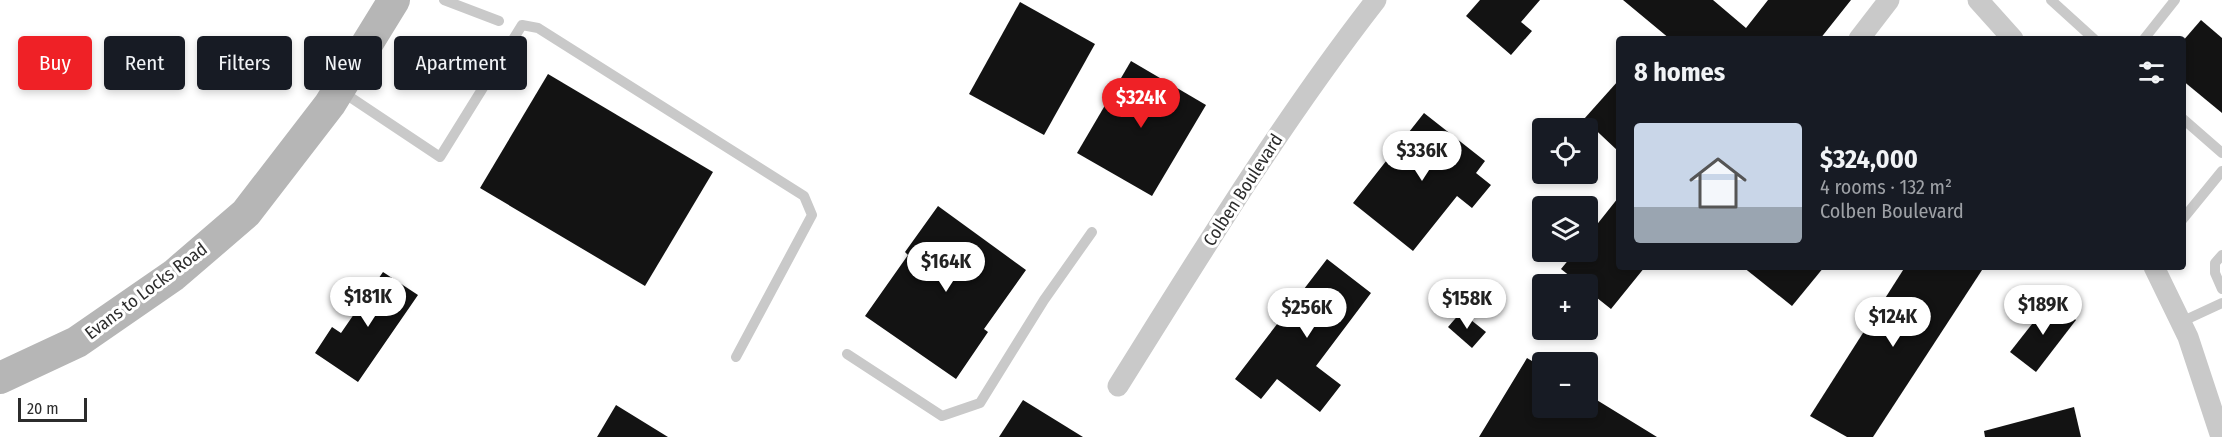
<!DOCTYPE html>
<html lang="en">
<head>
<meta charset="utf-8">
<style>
	body { margin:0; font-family:"Fira Sans Condensed",sans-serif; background:#20242c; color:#f1f3f6; height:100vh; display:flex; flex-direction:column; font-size:22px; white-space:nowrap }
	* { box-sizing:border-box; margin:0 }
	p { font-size:20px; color:#9ea1a6 }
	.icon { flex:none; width:33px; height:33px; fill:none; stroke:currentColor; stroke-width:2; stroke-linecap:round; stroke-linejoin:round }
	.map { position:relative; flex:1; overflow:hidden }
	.details { position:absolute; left:1616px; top:36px; width:570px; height:234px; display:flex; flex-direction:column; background:#171b24; border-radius:6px; box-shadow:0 3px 9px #0003 }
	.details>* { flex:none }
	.banner { position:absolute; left:18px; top:36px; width:570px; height:54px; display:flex; gap:12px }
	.buttons { position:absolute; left:1532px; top:118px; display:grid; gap:12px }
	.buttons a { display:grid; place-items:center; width:66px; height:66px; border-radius:6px; background:#171b24; box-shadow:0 3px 9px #0003; font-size:30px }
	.scale { position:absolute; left:18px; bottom:15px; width:69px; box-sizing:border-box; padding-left:6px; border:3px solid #2c2c2c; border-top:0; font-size:16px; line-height:21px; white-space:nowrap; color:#2c2c2c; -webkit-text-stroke:4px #fff; paint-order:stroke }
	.price { position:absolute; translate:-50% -51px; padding:0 14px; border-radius:21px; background:#fff; color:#222; font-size:20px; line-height:39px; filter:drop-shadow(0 2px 3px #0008) }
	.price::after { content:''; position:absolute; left:50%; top:36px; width:18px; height:14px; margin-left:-9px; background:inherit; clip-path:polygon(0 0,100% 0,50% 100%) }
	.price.selected { background:#ef2126; color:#fff }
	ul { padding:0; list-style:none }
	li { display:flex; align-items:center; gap:18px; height:150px; padding:0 18px }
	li+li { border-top:2px solid #363941 }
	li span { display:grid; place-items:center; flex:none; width:168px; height:120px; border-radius:6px; color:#555 }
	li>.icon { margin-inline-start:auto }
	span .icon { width:72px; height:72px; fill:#fffc; stroke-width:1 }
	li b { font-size:26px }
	h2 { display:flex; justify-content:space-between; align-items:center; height:72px; padding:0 18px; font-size:26px }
	.pill { padding:0 21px; border-radius:6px; background:#171b24; box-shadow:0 3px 9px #0003; font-size:21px; line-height:54px }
	.pill.selected { background:#ef2126; color:#fff }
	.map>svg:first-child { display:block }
</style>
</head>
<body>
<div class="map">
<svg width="2222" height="437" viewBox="0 0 2222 437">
	<rect width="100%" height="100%" fill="#fff"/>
	<!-- building -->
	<g fill="#131313">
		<polygon points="1480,0 1540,0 1521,22 1532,31 1511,55 1466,16"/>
		<polygon points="1623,0 1713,0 1746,28 1768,0 1851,0 1820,39 1670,39"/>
		<polygon points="1020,2 1095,44 1044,135 969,94"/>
		<polygon points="2201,20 2222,38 2222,113 2182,80 2182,42"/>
		<polygon points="1131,61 1206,105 1152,196 1077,153"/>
		<polygon points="548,74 713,172 645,286 480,188"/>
		<polygon points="1618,81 1618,151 1584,119"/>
		<polygon points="1424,113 1485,161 1476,173 1491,185 1472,208 1457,196 1413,251 1353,203"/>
		<polygon points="1618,198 1618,267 1645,267 1611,309 1587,290 1587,285 1581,285 1561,269 1575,252 1587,252 1587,237"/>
		<polygon points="938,206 1026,270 984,329 988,332 956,379 865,316 908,255 905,252"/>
		<polygon points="1327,259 1371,293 1316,366 1341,385 1320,412 1277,379 1261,399 1235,379"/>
		<polygon points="1743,267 1824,267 1792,306"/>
		<polygon points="1905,267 1984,267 1873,437 1847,437 1810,416"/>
		<polygon points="383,272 418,295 358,382 315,353 332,327 341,333"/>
		<polygon points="2050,301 2076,320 2036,372 2010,352"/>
		<polygon points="1461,312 1486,332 1472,348 1448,327"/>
		<polygon points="1527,358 1542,367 1542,408 1587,408 1587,394 1657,437 1479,437"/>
		<polygon points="1023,400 1083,437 999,437"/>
		<polygon points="616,405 668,437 597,437"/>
		<polygon points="2074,407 2081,437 1985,437 1984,431"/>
	</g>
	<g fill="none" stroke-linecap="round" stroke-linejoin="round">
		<!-- lane -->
		<g stroke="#c9c9c9" stroke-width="10">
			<polyline points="444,0 499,21"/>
			<polyline points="2051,0 2094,39"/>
			<polyline points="2144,39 2175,0"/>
			<polyline points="341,91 440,157 522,25 538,28 804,196 812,215 736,357"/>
			<polyline points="2182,118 2222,153"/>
			<polyline points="2182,220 2222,171"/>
			<polyline points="2222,255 2215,263 2215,273 2222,289"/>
			<polyline points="2181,322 2222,303"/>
			<polyline points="847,354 942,416 980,403 1044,300 1092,232"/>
		</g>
		<!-- street -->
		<g stroke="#c9c9c9" stroke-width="21">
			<polyline points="1978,0 2013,39"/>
			<polyline points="1859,39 1889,0"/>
			<polyline points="2154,267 2188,337 2221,437"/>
			<path d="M1118,386C1200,255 1281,122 1376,0"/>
		</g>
		<!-- secondary -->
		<polyline stroke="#b6b6b6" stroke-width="32" points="0,378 77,342 174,275 246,213 330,104 394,0"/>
	</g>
	<g text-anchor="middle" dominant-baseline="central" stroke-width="6" stroke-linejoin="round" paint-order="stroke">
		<!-- street labels -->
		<g font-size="18" fill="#2c2c2c" stroke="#fff">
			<text transform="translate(1243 190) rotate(-57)">Colben Boulevard</text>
			<text transform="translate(146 291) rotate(-37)">Evans to Locks Road</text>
		</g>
	</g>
</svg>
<div class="buttons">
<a><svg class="icon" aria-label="locate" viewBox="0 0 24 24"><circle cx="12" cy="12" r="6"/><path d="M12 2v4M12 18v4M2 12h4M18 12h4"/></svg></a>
<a><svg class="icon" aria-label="layers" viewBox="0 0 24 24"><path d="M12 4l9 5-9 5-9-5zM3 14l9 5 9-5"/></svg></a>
<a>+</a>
<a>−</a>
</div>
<div class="scale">20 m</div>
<b class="price selected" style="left:1141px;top:129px">$324K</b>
<b class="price" style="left:1422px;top:182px">$336K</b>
<b class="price" style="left:946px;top:293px">$164K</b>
<b class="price" style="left:368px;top:328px">$181K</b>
<b class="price" style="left:1467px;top:330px">$158K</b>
<b class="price" style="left:2043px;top:336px">$189K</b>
<b class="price" style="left:1307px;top:339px">$256K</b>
<b class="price" style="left:1893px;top:348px">$124K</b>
<div class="banner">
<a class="pill selected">Buy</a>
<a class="pill">Rent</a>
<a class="pill">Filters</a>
<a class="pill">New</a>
<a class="pill">Apartment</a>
</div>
<section class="details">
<h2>8 homes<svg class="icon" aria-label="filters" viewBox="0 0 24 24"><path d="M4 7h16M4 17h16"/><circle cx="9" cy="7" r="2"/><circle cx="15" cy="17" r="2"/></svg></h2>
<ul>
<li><span style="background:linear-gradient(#c9d6e8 70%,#9aa5b1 0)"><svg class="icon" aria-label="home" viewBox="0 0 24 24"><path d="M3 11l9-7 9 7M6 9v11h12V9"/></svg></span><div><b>$324,000</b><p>4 rooms · 132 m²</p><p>Colben Boulevard</p></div></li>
</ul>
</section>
</div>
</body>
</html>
